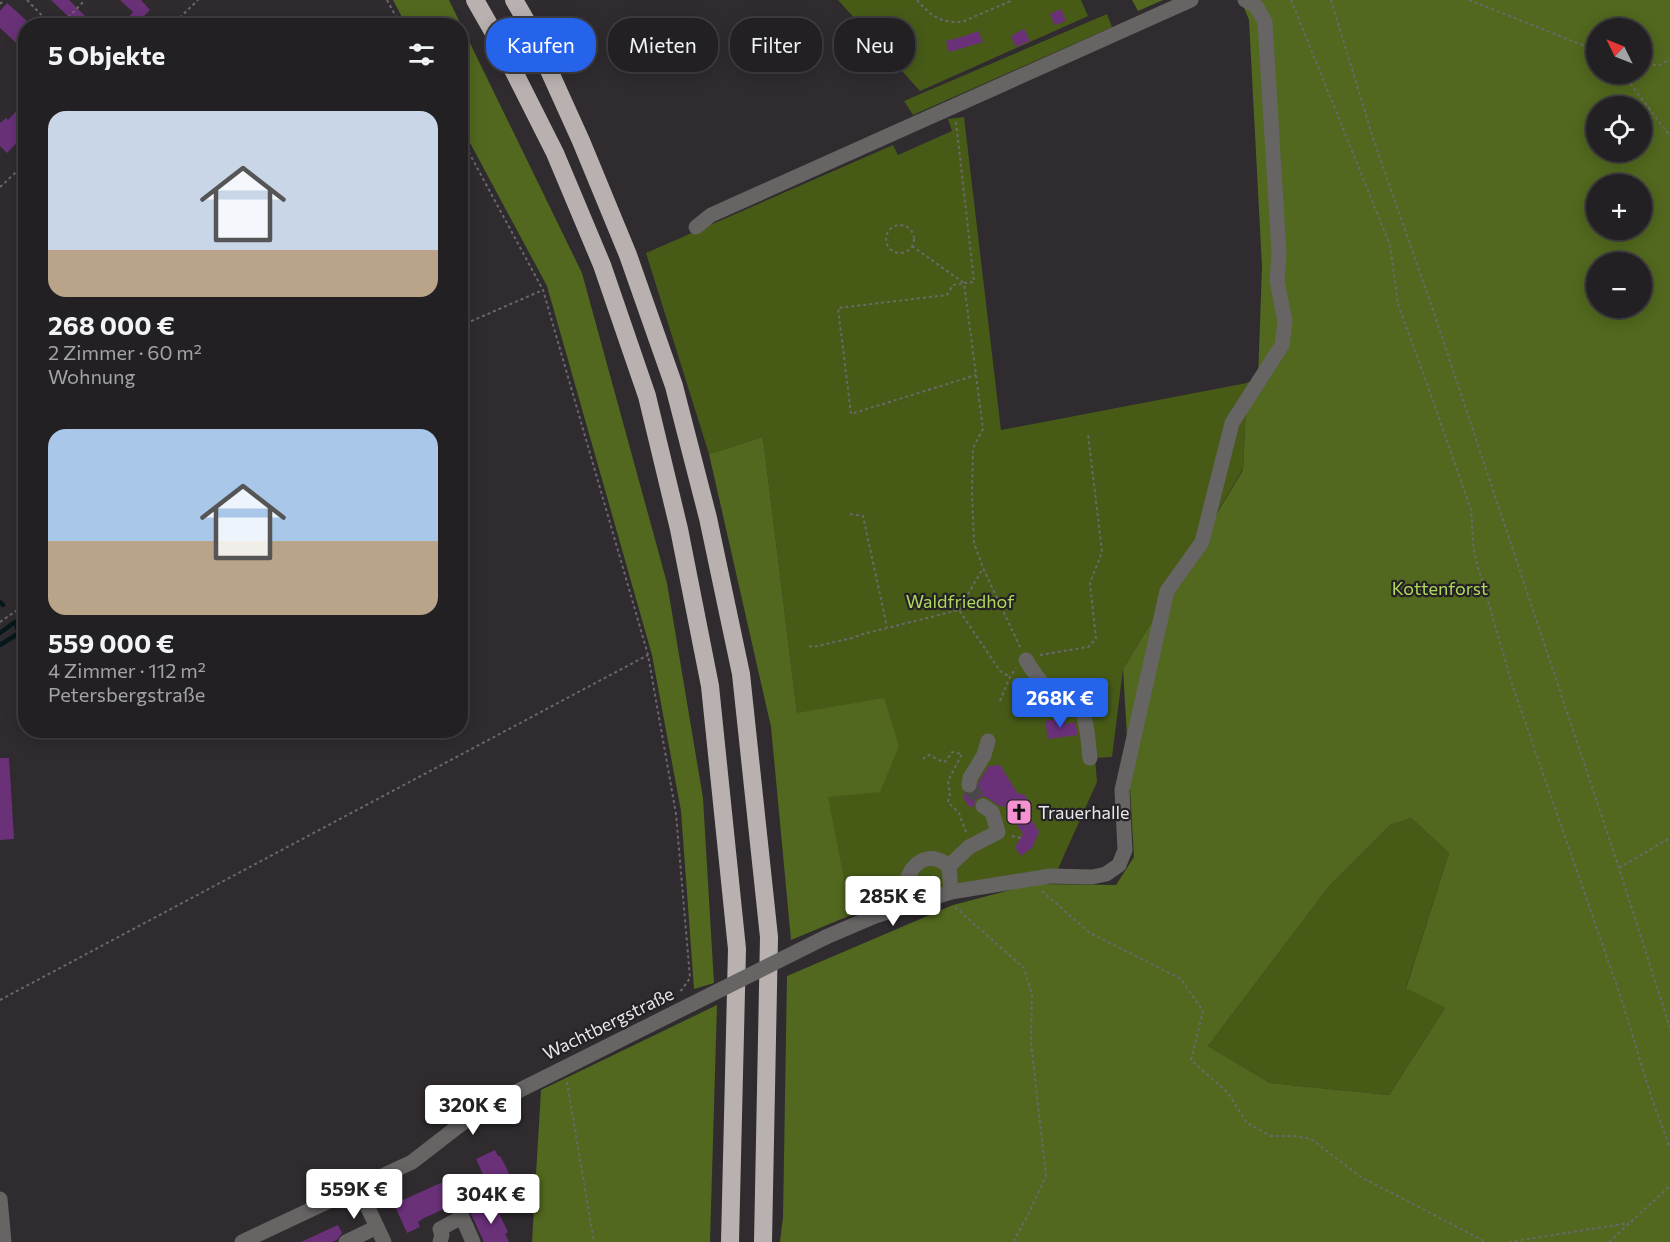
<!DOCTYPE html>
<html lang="de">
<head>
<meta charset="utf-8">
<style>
	body { margin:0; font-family:Commissioner,sans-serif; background:#2b282b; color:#f1f3f6; height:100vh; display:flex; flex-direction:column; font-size:22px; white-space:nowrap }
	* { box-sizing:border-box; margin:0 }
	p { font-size:20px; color:#a3a3a6 }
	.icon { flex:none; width:33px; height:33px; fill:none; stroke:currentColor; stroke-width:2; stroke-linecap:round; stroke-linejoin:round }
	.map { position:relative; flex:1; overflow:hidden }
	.side { position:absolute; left:18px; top:18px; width:450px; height:720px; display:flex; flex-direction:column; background:#232023; border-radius:24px; box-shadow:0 3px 15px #0003,0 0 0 2px #403e41 }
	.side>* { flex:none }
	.guide { position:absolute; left:486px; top:18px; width:570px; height:54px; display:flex; gap:12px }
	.needle { width:39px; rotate:313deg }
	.buttons { position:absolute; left:1586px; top:18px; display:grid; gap:12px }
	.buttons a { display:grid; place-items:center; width:66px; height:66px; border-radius:50%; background:#232023; box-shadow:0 3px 15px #0003,0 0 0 2px #403e41; font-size:30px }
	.price { position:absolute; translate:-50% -51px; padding:0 14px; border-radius:6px; background:#fff; color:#222; font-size:20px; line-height:39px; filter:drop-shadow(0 2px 3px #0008) }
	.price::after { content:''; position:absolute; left:50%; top:36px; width:18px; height:14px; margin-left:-9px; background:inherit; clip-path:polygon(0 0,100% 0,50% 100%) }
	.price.selected { background:#2563eb; color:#fff }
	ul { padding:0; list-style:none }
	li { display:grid; align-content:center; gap:12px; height:318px; padding:0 30px }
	li span { display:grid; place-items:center; height:186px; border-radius:18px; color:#555 }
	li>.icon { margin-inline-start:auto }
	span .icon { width:108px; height:108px; fill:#fffc; stroke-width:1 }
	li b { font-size:26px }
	h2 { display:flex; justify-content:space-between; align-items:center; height:72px; padding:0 30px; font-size:26px }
	.chip { padding:0 21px; border-radius:24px; background:#232023; box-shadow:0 3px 15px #0003,0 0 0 2px #403e41; font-size:21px; line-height:54px }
	.chip.selected { background:#2563eb; color:#fff }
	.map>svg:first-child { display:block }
</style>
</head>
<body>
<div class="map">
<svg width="1670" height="1242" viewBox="0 0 1670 1242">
	<rect width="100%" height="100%" fill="#2f2b2f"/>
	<!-- green -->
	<g fill="#475b17">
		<polygon points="838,0 1081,0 1088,16 920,91"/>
		<polygon points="1107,14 1112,27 913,115 904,101"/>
		<polygon points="964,117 1001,430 1247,383 1243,469 1123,669 1112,757 1095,758 1097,782 1057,871 851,915 823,925 763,437 709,454 646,253 893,145 898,155 952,131 948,119"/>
		<polygon points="1411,818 1449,853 1406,987 1445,1008 1389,1095 1270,1083 1208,1046 1330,885 1390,825"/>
	</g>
	<!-- forest -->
	<g fill="#51681e" fill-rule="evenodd">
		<polygon points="393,0 449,0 582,273 667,583 703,798 714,983 694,989 681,811 652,655 547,286 461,126 460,26 406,25"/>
		<polygon points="1132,0 1163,0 1138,11"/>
		<path d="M1241,0H1670V1242H780L783,1217L787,976L953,905L1033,884L1116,885L1134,857L1123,669L1243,470L1247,383L1258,379L1262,267L1249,20ZM1596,28H1641V74H1596ZM1596,106H1641V152H1596ZM1596,184H1641V230H1596ZM1596,262H1641V308H1596ZM1411,818L1449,853L1406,988L1445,1008L1389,1095L1270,1083L1208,1046L1330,885L1390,825Z"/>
		<polygon points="763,437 797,713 884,698 899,746 880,792 828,797 851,915 791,940 771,727 709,454"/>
		<polygon points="717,1005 710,1242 532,1242 541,1090"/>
	</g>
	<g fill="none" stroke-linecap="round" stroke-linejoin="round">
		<!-- stream -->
		<g stroke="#06181b" stroke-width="4.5">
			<polyline points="0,602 3,605"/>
			<polyline points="0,633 15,622 19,633 0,645"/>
		</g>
	</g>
	<!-- building -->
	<g fill="#6a3179">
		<polygon points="51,0 69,0 95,26 67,26 72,20"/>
		<polygon points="120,0 141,0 150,10 142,18 151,26 121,26 133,12"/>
		<polygon points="7,3 26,20 26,52 0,28 0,11"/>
		<polygon points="1061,9 1066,21 1055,25 1050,14"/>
		<polygon points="899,18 909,28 900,37 890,27"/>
		<polygon points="1024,29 1030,41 1016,47 1011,36"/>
		<polygon points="978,31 983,42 949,52 946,41 965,36"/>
		<polygon points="19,108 26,114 26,133 7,153 0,146 0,123 6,118 8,120"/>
		<polygon points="1065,718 1066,724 1075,722 1078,735 1048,739 1045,721"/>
		<polygon points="0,758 9,758 14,839 0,840"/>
		<polygon points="1000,765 1018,794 1024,794 1032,806 1028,814 1039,832 1033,845 1034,846 1021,856 1015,847 1023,834 1004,806 999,806 988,798 983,796 975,800 974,807 969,807 963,797 965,793 972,794 976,791 979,781 989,766"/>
		<polygon points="495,1150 498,1156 500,1156 505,1165 509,1174 506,1175 510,1185 503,1188 508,1197 496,1203 476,1159"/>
		<polygon points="454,1177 465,1202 445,1212 444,1209 424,1218 418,1222 420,1227 407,1233 394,1204"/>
		<polygon points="494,1203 508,1232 505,1234 509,1242 484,1242 471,1214"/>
		<polygon points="338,1225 342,1233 337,1240 332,1242 301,1242"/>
	</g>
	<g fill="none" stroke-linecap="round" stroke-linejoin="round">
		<!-- minor-tunnel -->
		<polyline stroke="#4b474b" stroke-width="15" stroke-dasharray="15 8" stroke-linecap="butt" points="969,785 983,806"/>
		<!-- path -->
		<g stroke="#6b686b" stroke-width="2" stroke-dasharray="3 3" stroke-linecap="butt">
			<polyline points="27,0 52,26"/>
			<polyline points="387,0 401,26"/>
			<path d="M917,0C931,16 940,23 962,22L1013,0"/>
			<polyline points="1291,0 1390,245 1398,304 1435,406 1471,510 1474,553 1512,684 1622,1001 1651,1096 1670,1148"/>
			<polyline points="1331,0 1372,135 1433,310 1619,868 1670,1028"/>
			<polyline points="1469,0 1585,46 1596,53"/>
			<polyline points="0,4 4,0"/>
			<polyline points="60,26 85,0"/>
			<polyline points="113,26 122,17"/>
			<polyline points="171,26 198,0"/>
			<polyline points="1641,65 1660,65 1670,59"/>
			<polyline points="1623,74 1670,136"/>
			<polyline points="956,122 974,282 964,283 983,429 973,448 972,493 974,543 983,568 1020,647"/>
			<polyline points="460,136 543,290 648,655 676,814 690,978 680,992"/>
			<polyline points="0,187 26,163"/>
			<circle cx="900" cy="239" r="14"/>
			<polyline points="912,246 964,283 953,285 947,295 838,308 851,414 976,375"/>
			<polyline points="460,326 543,290"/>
			<polyline points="850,514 863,516 887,627"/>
			<polyline points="959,610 983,568"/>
			<polyline points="0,622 26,604"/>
			<polyline points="809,646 813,647 852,638 863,634 959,610 1000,671 1010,677"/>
			<polyline points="1040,655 1088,647 1096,639 1090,583 1102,552 1088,434"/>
			<polyline points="1000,701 1010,677 1016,668"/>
			<polyline points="923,759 926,756 929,755 943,762 946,761 952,752 962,754 948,781 950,794 948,802 959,813 966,832"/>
			<polyline points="1012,836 1021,838"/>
			<polyline points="1619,868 1670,838"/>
			<polyline points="1042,891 1090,933 1181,979 1203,1011 1191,1060 1228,1093 1247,1123 1271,1136 1293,1136 1311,1139 1361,1177 1486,1242"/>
			<polyline points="955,907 1024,968 1032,995 1031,1043 1046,1176 1028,1215 1013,1242"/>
			<polyline points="0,1000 648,655"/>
			<polyline points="567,1082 594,1242"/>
			<polyline points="1509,1242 1629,1223"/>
			<polyline points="1609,1242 1670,1186"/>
		</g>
		<!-- minor -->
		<g stroke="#676464" stroke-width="15">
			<polyline points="696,227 711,215 1191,0"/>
			<path d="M1026,660C1030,667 1042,685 1049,689C1058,694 1068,692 1075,699C1087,711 1088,741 1090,758"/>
			<polyline points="969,785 970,778 984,755 988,741"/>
			<polyline points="949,866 969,847 998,832 992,812 983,806"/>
			<path d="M906,906C899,878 920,843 949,866L951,892"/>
			<polyline points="826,937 875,916 951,892 1050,876 1092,877 1106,874 1119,865 1125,850 1122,790 1167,591 1202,542 1232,423 1282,345 1285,321 1277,281 1279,253 1265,22 1256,6 1245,0"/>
			<polyline points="358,1187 384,1242"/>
			<polyline points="0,1199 4,1242"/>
			<polyline points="242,1242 412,1162 478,1111 692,1004"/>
			<polyline points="346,1242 377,1227"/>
			<polyline points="440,1242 442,1235 440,1229 462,1217 473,1242"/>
		</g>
		<!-- highway -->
		<g stroke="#b8b1af" stroke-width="18">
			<polyline points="475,0 499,42 555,153 602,265 647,396 679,529 710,686 737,949 730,1242"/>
			<polyline points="514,0 529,26 581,141 628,255 674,386 708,518 741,674 769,937 763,1242"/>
		</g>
		<!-- minor-bridge -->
		<polyline stroke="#676464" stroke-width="15" points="692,1004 826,937"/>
	</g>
	<!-- icons -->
	<defs>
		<g id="church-square" transform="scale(1.35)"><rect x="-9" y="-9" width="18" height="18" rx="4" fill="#f590d1" stroke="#252225"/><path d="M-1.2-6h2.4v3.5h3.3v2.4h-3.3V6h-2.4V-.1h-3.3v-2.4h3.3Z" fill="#111"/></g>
	</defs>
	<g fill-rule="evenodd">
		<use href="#church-square" x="1019" y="812"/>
	</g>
	<g text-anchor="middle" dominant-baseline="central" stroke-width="4.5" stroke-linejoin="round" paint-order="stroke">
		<!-- park labels -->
		<g font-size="18" fill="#b1d95d" stroke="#252225">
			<text x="1440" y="588">Kottenforst</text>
			<text x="960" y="601">Waldfriedhof</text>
		</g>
		<!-- poi labels -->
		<g font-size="18" fill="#eae8ea" stroke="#252225" text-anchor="start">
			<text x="1038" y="812">Trauerhalle</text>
		</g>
		<!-- street labels -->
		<g font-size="18" fill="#eae8ea" stroke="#252225">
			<text transform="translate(608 1023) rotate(-26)">Wachtbergstraße</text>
		</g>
	</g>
</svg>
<div class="buttons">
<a><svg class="needle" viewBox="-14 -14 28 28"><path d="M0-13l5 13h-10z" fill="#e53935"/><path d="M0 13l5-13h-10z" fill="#a3a3a6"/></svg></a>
<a><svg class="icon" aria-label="locate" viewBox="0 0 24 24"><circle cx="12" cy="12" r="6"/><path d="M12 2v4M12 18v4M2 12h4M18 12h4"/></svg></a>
<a>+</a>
<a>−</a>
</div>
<b class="price selected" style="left:1060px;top:729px">268K €</b>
<b class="price" style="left:893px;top:927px">285K €</b>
<b class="price" style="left:473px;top:1136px">320K €</b>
<b class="price" style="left:354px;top:1220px">559K €</b>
<b class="price" style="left:491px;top:1225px">304K €</b>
<div class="guide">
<a class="chip selected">Kaufen</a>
<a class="chip">Mieten</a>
<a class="chip">Filter</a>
<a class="chip">Neu</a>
</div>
<section class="side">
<h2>5 Objekte<svg class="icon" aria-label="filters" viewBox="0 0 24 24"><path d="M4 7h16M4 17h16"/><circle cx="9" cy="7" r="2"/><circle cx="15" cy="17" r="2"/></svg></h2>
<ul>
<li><span style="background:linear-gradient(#c9d6e8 75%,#b9a48a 0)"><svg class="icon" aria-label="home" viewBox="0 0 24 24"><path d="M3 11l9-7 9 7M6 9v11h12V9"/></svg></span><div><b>268 000 €</b><p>2 Zimmer · 60 m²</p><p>Wohnung</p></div></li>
<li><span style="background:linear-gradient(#a9c7e8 60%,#b9a48a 0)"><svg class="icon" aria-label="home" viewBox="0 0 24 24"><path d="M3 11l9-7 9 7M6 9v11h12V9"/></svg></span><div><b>559 000 €</b><p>4 Zimmer · 112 m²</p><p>Petersbergstraße</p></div></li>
</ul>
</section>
</div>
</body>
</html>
